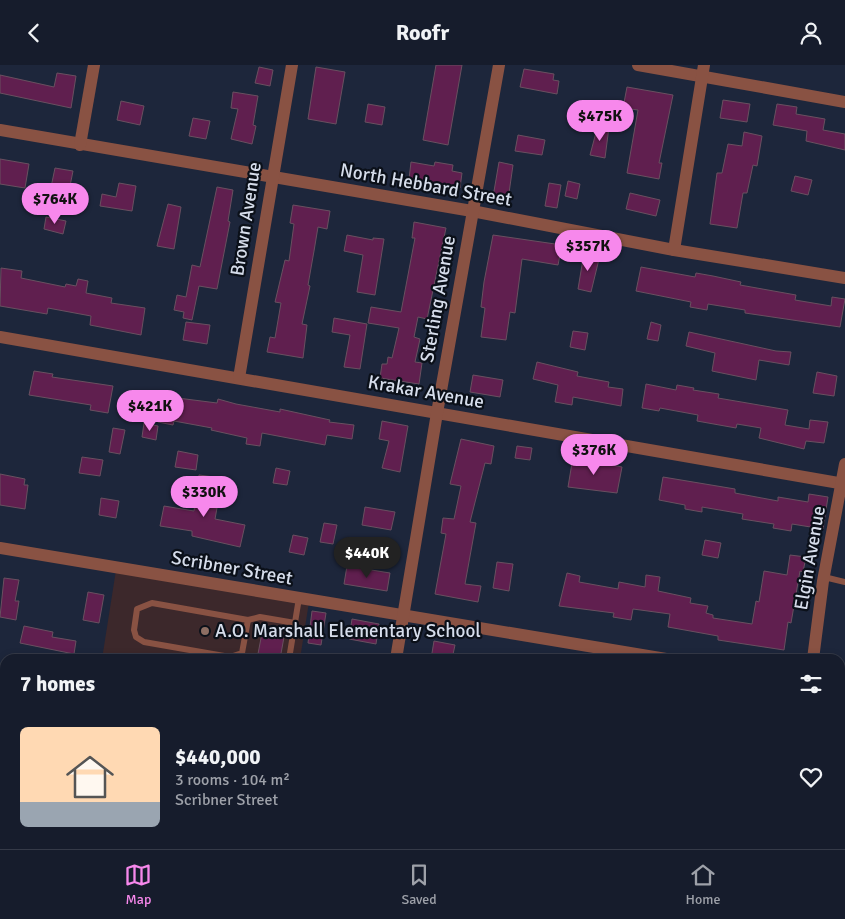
<!DOCTYPE html>
<html lang="en">
<head>
<meta charset="utf-8">
<style>
	body { margin:0; font-family:Signika,sans-serif; background:#1f2534; color:#f1f3f6; height:100vh; display:flex; flex-direction:column; font-size:19px; white-space:nowrap }
	* { box-sizing:border-box; margin:0 }
	p { font-size:16px; color:#9ea1a9 }
	.icon { flex:none; width:28px; height:28px; fill:none; stroke:currentColor; stroke-width:2; stroke-linecap:round; stroke-linejoin:round }
	.map { position:relative; flex:1; overflow:hidden }
	.sheet { position:absolute; left:0px; top:589px; width:845px; height:196px; display:flex; flex-direction:column; background:#161c2c; border-radius:15px 15px 0 0; box-shadow:0 2px 8px #0003,0 0 0 1px #353a48 }
	.sheet>* { flex:none }
	.price { position:absolute; translate:-50% -42px; padding:0 11px; border-radius:18px; background:#f788ec; color:#111; font-size:16px; line-height:32px; filter:drop-shadow(0 1px 2px #0008) }
	.price::after { content:''; position:absolute; left:50%; top:30px; width:15px; height:11px; margin-left:-8px; background:inherit; clip-path:polygon(0 0,100% 0,50% 100%) }
	.price.selected { background:#222; color:#fff }
	ul { padding:0; list-style:none }
	li { display:flex; align-items:center; gap:15px; height:125px; padding:0 20px }
	li span { display:grid; place-items:center; flex:none; width:140px; height:100px; border-radius:8px; color:#555 }
	li>.icon { margin-inline-start:auto }
	span .icon { width:60px; height:60px; fill:#fffc; stroke-width:1 }
	li b { font-size:21px }
	h2 { display:flex; justify-content:space-between; align-items:center; height:60px; padding:0 20px; font-size:21px }
	header { display:flex; justify-content:space-between; align-items:center; height:65px; padding:0 20px; background:#161c2c; font-size:22px; font-weight:700 }
	.dock { display:flex; justify-content:space-around; align-items:center; height:70px; border-top:1px solid #353a48; background:#161c2c; font-size:14px; color:#9ea1a9 }
	.dock a { display:grid; justify-items:center; gap:2px }
	.dock .selected { color:#f788ec }
	.map>svg:first-child { display:block }
</style>
</head>
<body>
<header><svg class="icon" aria-label="back" viewBox="0 0 24 24"><path d="M15 5l-7 7 7 7"/></svg>Roofr<svg class="icon" aria-label="person" viewBox="0 0 24 24"><circle cx="12" cy="8" r="4"/><path d="M4 21q1-7 8-7t8 7"/></svg></header>
<div class="map">
<svg width="845" height="784" viewBox="0 0 845 784">
	<rect width="100%" height="100%" fill="#1d263b"/>
	<!-- education -->
	<polygon fill="#3c282b" points="116,505 309,537 300,594 102,594"/>
	<!-- building -->
	<g fill="#601f4f" stroke="#695060">
		<polygon points="436,0 462,0 448,80 423,75"/>
		<polygon points="259,2 273,5 270,21 255,18"/>
		<polygon points="316,2 345,7 336,59 308,54"/>
		<polygon points="524,4 554,9 553,15 559,16 557,29 520,22"/>
		<polygon points="57,8 76,11 71,43 0,28 0,10 54,22"/>
		<polygon points="627,22 673,30 659,98 662,98 659,114 627,108 638,45 623,43"/>
		<polygon points="233,27 258,31 253,60 256,61 252,79 231,74 238,44 231,43"/>
		<polygon points="723,35 750,39 747,57 720,53"/>
		<polygon points="121,36 144,41 140,60 117,55"/>
		<polygon points="368,39 385,42 382,60 365,57"/>
		<polygon points="777,39 797,42 796,49 825,54 823,65 845,69 845,85 806,76 807,66 773,60"/>
		<polygon points="193,53 210,56 206,74 189,71"/>
		<polygon points="598,60 609,62 605,93 590,90"/>
		<polygon points="744,67 762,71 757,101 753,100 747,128 743,128 737,163 710,159 717,108 722,108 728,79 742,81"/>
		<polygon points="518,70 545,75 542,90 515,86"/>
		<polygon points="0,94 29,99 25,123 0,119"/>
		<polygon points="411,97 434,101 435,97 453,100 452,106 462,108 460,123 409,114"/>
		<polygon points="499,97 513,100 508,135 493,132"/>
		<polygon points="55,103 73,106 68,131 50,127"/>
		<polygon points="795,111 812,115 808,130 791,126"/>
		<polygon points="568,116 580,119 577,134 565,131"/>
		<polygon points="119,118 136,121 132,146 100,141 102,129 116,132"/>
		<polygon points="549,118 561,120 557,143 545,141"/>
		<polygon points="217,122 233,125 228,156 230,157 217,224 199,221 192,255 183,253 184,247 174,245 177,230 186,232 192,200 200,202"/>
		<polygon points="630,128 660,135 656,151 626,144"/>
		<polygon points="168,139 181,142 174,184 157,181"/>
		<polygon points="293,140 330,146 327,164 318,162 314,186 308,220 310,221 302,259 307,260 303,293 267,287 270,272 275,273 281,238 275,237 285,195 289,196 294,159 290,158"/>
		<polygon points="46,152 66,156 63,169 44,164"/>
		<polygon points="414,157 446,163 427,254 418,252 414,272 420,274 415,297 422,298 419,319 380,313 382,299 387,299 388,292 392,293 399,263 368,258 371,242 401,247 415,173 412,173"/>
		<polygon points="347,170 373,175 373,173 384,174 375,230 357,227 363,190 344,186"/>
		<polygon points="493,170 562,180 558,200 522,194 515,248 510,247 506,275 481,272 485,243 481,242 484,217"/>
		<polygon points="584,188 600,190 591,227 578,224"/>
		<polygon points="641,202 695,212 696,208 713,211 741,217 740,220 796,230 795,235 831,241 832,232 845,234 840,262 745,248 745,245 708,239 707,245 690,242 691,237 636,226"/>
		<polygon points="1,203 22,206 21,213 65,222 66,219 76,221 78,214 88,216 86,228 112,233 111,238 145,243 141,270 90,260 91,251 48,243 47,249 0,241"/>
		<polygon points="334,253 367,259 360,304 344,302 350,270 332,267"/>
		<polygon points="186,257 210,260 207,279 183,275"/>
		<polygon points="651,257 661,260 658,276 647,274"/>
		<polygon points="573,266 588,268 585,285 570,282"/>
		<polygon points="689,267 776,286 791,287 789,300 759,295 756,315 712,306 715,288 686,281"/>
		<polygon points="537,297 578,307 577,311 609,317 608,322 623,324 621,341 573,332 572,340 555,337 558,320 533,314"/>
		<polygon points="34,306 53,309 52,312 113,321 108,348 90,345 91,340 29,330"/>
		<polygon points="817,307 837,311 834,331 813,328"/>
		<polygon points="473,310 503,315 500,332 470,327"/>
		<polygon points="646,319 676,325 677,320 694,323 693,325 719,329 718,333 788,345 785,360 809,364 810,355 828,357 824,378 806,376 804,384 759,373 761,363 737,359 736,363 697,356 698,350 660,343 659,346 642,343"/>
		<polygon points="162,331 217,338 218,334 236,339 280,347 280,344 330,355 329,357 354,360 352,374 327,370 325,380 262,368 260,381 246,379 247,373 211,365 212,363 174,356 173,360 158,357"/>
		<polygon points="382,356 408,361 400,407 382,403 389,376 379,374"/>
		<polygon points="144,358 158,361 156,375 142,372"/>
		<polygon points="113,363 125,365 120,389 109,387"/>
		<polygon points="461,374 494,381 491,399 485,398 470,457 476,458 465,519 481,521 478,537 435,529 446,469 441,468 443,453 454,454 461,421 450,419"/>
		<polygon points="517,381 532,383 530,395 515,393"/>
		<polygon points="178,386 198,390 196,405 175,402"/>
		<polygon points="82,392 103,395 100,411 79,408"/>
		<polygon points="573,392 622,402 617,428 568,422"/>
		<polygon points="276,403 290,406 287,420 273,418"/>
		<polygon points="0,409 25,414 24,420 28,420 25,444 0,440"/>
		<polygon points="199,410 214,412 209,442 217,443 215,454 245,460 240,482 192,471 192,466 160,461 164,441 194,446"/>
		<polygon points="663,412 735,424 735,428 778,436 778,432 808,437 809,429 828,432 823,464 792,459 791,466 773,463 774,459 742,454 743,449 702,442 702,447 685,444 685,440 659,435"/>
		<polygon points="101,433 119,436 116,453 99,450"/>
		<polygon points="365,442 395,447 391,465 362,460"/>
		<polygon points="324,458 337,460 333,479 320,477"/>
		<polygon points="293,470 308,473 304,490 289,487"/>
		<polygon points="705,475 721,478 718,493 702,490"/>
		<polygon points="790,490 806,492 803,507 800,506 791,558 788,557 784,585 718,575 718,571 668,562 670,549 633,544 631,555 613,552 614,548 559,541 567,508 580,511 579,517 618,524 619,517 645,522 646,510 660,512 658,526 691,533 690,538 708,541 706,548 713,550 713,553 752,559 756,536 759,537 764,506 787,510"/>
		<polygon points="497,497 513,499 509,526 493,523"/>
		<polygon points="347,501 390,508 387,526 344,519"/>
		<polygon points="4,513 19,515 15,536 19,536 16,555 0,552"/>
		<polygon points="88,527 104,530 99,558 83,555"/>
		<polygon points="312,546 326,548 321,580 308,578"/>
		<polygon points="352,554 379,559 376,579 349,574"/>
		<polygon points="24,561 53,567 52,572 76,576 74,589 20,578"/>
		<polygon points="262,568 284,572 280,594 257,594"/>
		<polygon points="434,576 455,580 452,594 431,594"/>
	</g>
	<g fill="none" stroke-linecap="round" stroke-linejoin="round">
		<!-- service -->
		<g stroke="#895243" stroke-width="6">
			<polyline points="824,512 845,517"/>
			<polygon points="152,538 248,555 242,588 230,592 144,577 136,572 134,565 137,544"/>
			<polyline points="248,555 260,552 295,558"/>
			<polyline points="289,594 299,533"/>
		</g>
		<!-- minor -->
		<g stroke="#895243" stroke-width="12">
			<polyline points="638,0 845,37"/>
			<polyline points="0,65 472,146 674,185 845,213"/>
			<polyline points="80,80 94,0"/>
			<polyline points="674,185 704,0"/>
			<polyline points="0,272 845,419"/>
			<polyline points="239,313 292,0"/>
			<polyline points="0,483 666,594"/>
			<polyline points="396,594 437,348 499,0"/>
			<polyline points="813,594 823,516 845,399"/>
			<polyline points="840,623 845,624"/>
			<polyline points="0,685 5,686"/>
			<polyline points="574,780 595,784"/>
			<polyline points="362,784 362,780"/>
			<polyline points="779,784 780,780"/>
		</g>
	</g>
	<!-- markers -->
	<circle fill="#8d6e63" stroke="#0b1019" stroke-width="2" cx="205" cy="566" r="5"/>
	<g text-anchor="middle" dominant-baseline="central" stroke-width="4.5" stroke-linejoin="round" paint-order="stroke">
		<!-- street labels -->
		<g font-size="19" fill="#d6ddeb" stroke="#0b1019">
			<text transform="translate(426 120) rotate(10)">North Hebbard Street</text>
			<text transform="translate(246 154) rotate(-81)">Brown Avenue</text>
			<text transform="translate(438 234) rotate(-80)">Sterling Avenue</text>
			<text transform="translate(426 327) rotate(10)">Krakar Avenue</text>
			<text transform="translate(810 493) rotate(-80)">Elgin Avenue</text>
			<text transform="translate(232 503) rotate(10)">Scribner Street</text>
		</g>
		<!-- poi labels -->
		<g font-size="19" fill="#d6ddeb" stroke="#0b1019" text-anchor="start">
			<text x="215" y="566">A.O. Marshall Elementary School</text>
		</g>
	</g>
</svg>
<b class="price" style="left:600px;top:77px">$475K</b>
<b class="price" style="left:55px;top:160px">$764K</b>
<b class="price" style="left:588px;top:207px">$357K</b>
<b class="price" style="left:150px;top:367px">$421K</b>
<b class="price" style="left:594px;top:411px">$376K</b>
<b class="price" style="left:204px;top:453px">$330K</b>
<b class="price selected" style="left:367px;top:514px">$440K</b>
<section class="sheet">
<h2>7 homes<svg class="icon" aria-label="filters" viewBox="0 0 24 24"><path d="M4 7h16M4 17h16"/><circle cx="9" cy="7" r="2"/><circle cx="15" cy="17" r="2"/></svg></h2>
<ul>
<li><span style="background:linear-gradient(#ffd9b3 75%,#9aa5b1 0)"><svg class="icon" aria-label="home" viewBox="0 0 24 24"><path d="M3 11l9-7 9 7M6 9v11h12V9"/></svg></span><div><b>$440,000</b><p>3 rooms · 104 m²</p><p>Scribner Street</p></div><svg class="icon" aria-label="heart" viewBox="0 0 24 24"><path d="M12 20l-8-8c-3-5 5-10 8-4 3-6 11-1 8 4z"/></svg></li>
</ul>
</section>
</div>
<nav class="dock">
<a class="selected"><svg class="icon" aria-label="map" viewBox="0 0 24 24"><path d="M3 6l6-2 6 2 6-2v14l-6 2-6-2-6 2zM9 4v14M15 6v14"/></svg>Map</a>
<a><svg class="icon" aria-label="saved" viewBox="0 0 24 24"><path d="M7 4h10v16l-5-4-5 4z"/></svg>Saved</a>
<a><svg class="icon" aria-label="home" viewBox="0 0 24 24"><path d="M3 11l9-7 9 7M6 9v11h12V9"/></svg>Home</a>
</nav>
</body>
</html>
